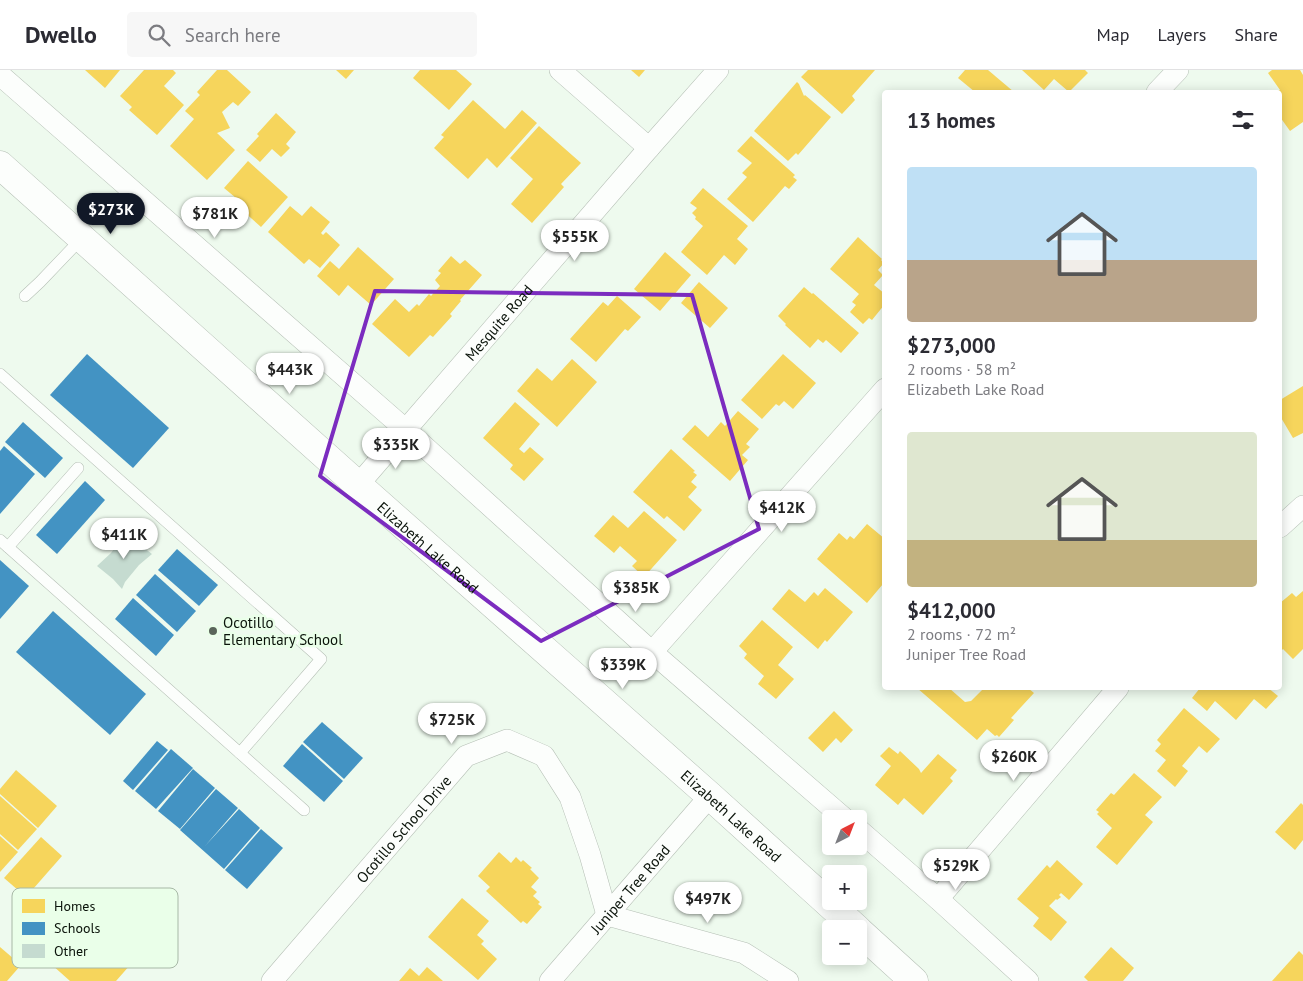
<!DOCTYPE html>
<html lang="en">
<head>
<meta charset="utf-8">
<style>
	body { margin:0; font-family:"PT Sans",sans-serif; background:#f7f7f7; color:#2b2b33; height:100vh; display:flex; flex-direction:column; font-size:19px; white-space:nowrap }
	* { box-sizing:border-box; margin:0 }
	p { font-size:16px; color:#7c7c81 }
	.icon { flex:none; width:28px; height:28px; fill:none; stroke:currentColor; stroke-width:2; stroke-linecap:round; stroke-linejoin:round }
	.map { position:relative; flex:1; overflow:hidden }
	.sheet { position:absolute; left:882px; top:20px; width:400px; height:600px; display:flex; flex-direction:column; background:#fff; border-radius:5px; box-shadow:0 2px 12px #0003 }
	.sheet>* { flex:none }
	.needle { width:32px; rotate:42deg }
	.buttons { position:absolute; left:822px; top:740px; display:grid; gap:10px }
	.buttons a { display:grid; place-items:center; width:45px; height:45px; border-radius:5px; background:#fff; box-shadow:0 2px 12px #0003; font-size:25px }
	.price { position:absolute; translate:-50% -42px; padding:0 11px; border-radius:18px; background:#fff; color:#222; font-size:16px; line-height:32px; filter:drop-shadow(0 1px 2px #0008) }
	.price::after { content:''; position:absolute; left:50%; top:30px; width:15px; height:11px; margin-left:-8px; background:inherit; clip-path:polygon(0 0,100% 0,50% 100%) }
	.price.selected { background:#111827; color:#fff }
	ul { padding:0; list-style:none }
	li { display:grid; align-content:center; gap:10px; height:265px; padding:0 25px }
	li span { display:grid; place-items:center; height:155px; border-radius:5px; color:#555 }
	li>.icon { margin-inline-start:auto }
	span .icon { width:90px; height:90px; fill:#fffc; stroke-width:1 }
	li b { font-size:21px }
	h2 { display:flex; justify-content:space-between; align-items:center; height:60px; padding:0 25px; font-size:21px }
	header { display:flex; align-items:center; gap:30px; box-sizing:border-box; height:70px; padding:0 25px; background:#fff; border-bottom:1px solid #e1e1e2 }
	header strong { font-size:24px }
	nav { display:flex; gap:28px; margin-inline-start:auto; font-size:18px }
	.search { width:350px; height:45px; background:#f7f7f7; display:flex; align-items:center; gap:12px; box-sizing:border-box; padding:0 18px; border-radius:5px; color:#7c7c81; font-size:19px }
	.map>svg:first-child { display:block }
</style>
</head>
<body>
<header>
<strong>Dwello</strong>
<div class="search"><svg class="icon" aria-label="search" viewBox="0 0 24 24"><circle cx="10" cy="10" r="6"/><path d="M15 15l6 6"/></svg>Search here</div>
<nav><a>Map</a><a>Layers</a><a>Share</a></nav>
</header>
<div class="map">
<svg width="1303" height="911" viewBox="0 0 1303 911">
	<rect width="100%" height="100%" fill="#eefaee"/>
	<!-- homes -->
	<g fill="#f6d55c">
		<polygon points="85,0 120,0 105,18"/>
		<polygon points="144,0 173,0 176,3 164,16 184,35 157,65 129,40 132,37 120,26"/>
		<polygon points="217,0 227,0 251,22 238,36 233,32 222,42 230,58 217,63 235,80 207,110 170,76 194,49 185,41 200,25 197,22"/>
		<polygon points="336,0 354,0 346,9"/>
		<polygon points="420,0 456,0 472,14 449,40 413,8"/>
		<polygon points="631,0 645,0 639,7"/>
		<polygon points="808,0 875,0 852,26 855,30 842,44 801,7"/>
		<polygon points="965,0 988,0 1014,22 975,22 958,8"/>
		<polygon points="1022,0 1085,0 1088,3 1069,22 1054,9 1044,20"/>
		<polygon points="1272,0 1300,0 1303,5 1303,52 1290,61 1280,47 1280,22 1275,22 1280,20 1268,3"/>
		<polygon points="797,12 799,14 804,26 805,25 831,47 798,85 796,83 788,91 754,61"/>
		<polygon points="473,30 505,59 522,40 537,53 497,98 487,88 468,109 434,78 444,67 441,65"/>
		<polygon points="276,43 296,62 286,74 290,78 281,87 272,79 260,92 246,80 259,66 257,64"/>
		<polygon points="539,56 581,93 561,114 564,117 532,153 511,134 533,109 510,88"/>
		<polygon points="751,66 795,105 793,107 797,110 789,119 785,116 753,152 727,129 747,107 742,103 752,93 737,81"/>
		<polygon points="248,91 288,127 261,157 233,132 236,128 224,118"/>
		<polygon points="703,118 748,156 737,169 748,179 735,195 724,185 707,205 681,182 703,156 695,149 696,147 692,143 697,138 690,133"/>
		<polygon points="290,136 302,146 311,136 330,152 321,163 323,165 326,162 340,175 320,198 309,189 304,194 268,162"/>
		<polygon points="858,167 882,189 881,190 884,193 878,200 883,205 874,215 885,224 885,234 872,250 869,248 863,254 850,242 856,235 852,232 859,224 830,199"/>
		<polygon points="358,177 394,209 371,235 348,215 339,226 317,206 330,191 339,199"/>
		<polygon points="665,182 691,205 660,241 634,219"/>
		<polygon points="451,186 460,194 465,190 482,205 460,230 461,231 450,244 452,246 433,267 430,265 409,287 372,254 395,229 409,242 417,234 419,236 429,224 431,226 440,216 435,210 441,203 438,201"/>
		<polygon points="699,212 728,238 710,258 681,233"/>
		<polygon points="804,217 812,224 813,223 859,263 841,283 826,270 823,273 818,269 810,278 785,255 786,254 778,246"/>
		<polygon points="617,226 641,247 628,261 625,259 596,292 570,269 603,232 608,236"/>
		<polygon points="783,284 816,313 793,339 784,331 779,336 776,334 762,349 741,330"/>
		<polygon points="572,289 597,312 557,357 517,321 537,298 552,311"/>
		<polygon points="1303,316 1303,363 1293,368 1280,346 1280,330"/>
		<polygon points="515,332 540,354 519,379 524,383 530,377 544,389 524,411 510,399 513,395 483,368"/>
		<polygon points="738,341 759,359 746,374 750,377 742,385 748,390 730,411 682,369 695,355 708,367 721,352 725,356"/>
		<polygon points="671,379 695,401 693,402 697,405 691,412 697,417 688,427 702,440 684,461 667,446 664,449 633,422"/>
		<polygon points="644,441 677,470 644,507 632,496 637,491 620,476 614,483 594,466 613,445 628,458"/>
		<polygon points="867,454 885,469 885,510 882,513 883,514 867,533 817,489 839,463 847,470 850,466 854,469"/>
		<polygon points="825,518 853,542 827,572 825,570 818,579 772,539 789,519 805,532 814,522 818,526"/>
		<polygon points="1303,521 1303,579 1293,589 1283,579 1280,582 1280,533 1292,523 1296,527"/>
		<polygon points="762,550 793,577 778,595 794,609 776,629 758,614 764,606 744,588 747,584 739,576"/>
		<polygon points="917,618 949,618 965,632 971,631 984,618 1028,618 1034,623 1011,648 1014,650 999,667 997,665 995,666 987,659 977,670"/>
		<polygon points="1200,618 1268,618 1278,626 1266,639 1254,629 1236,650 1215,631 1207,641 1192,628"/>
		<polygon points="1184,638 1220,669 1207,683 1199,676 1182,696 1188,701 1175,717 1157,701 1166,690 1155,681 1161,674 1157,670"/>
		<polygon points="834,641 853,660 841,673 836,668 823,682 808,668"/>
		<polygon points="889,677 898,684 900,681 919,699 921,703 938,684 957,700 950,708 953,711 923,745 904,728 898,735 875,715 891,696 880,686"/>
		<polygon points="16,700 57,736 38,758 0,724 0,719"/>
		<polygon points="1134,703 1162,727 1145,745 1153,752 1117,795 1096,777 1112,758 1097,744 1099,742 1096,740 1111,723 1114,725"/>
		<polygon points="0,726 37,759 18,780 0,764"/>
		<polygon points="1301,733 1303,735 1303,770 1295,780 1275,762"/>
		<polygon points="0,766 18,782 0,802"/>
		<polygon points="41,767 62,786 26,827 4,808"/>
		<polygon points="499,782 511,793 516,787 521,792 523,790 532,798 530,799 539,808 531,817 537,822 533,826 540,832 538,834 542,837 527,854 523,851 521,853 486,821 490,817 478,806"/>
		<polygon points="1057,790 1083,814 1069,830 1061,823 1059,825 1061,827 1057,830 1056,829 1049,836 1067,852 1051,871 1033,856 1039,848 1017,829 1047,795 1050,798"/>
		<polygon points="64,818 85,837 84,838 138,886 116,911 70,911 42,886 49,878 29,859"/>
		<polygon points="462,828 489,851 477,865 484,871 481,874 497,889 478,910 428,867"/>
		<polygon points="0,877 21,895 7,911 0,911"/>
		<polygon points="1111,877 1134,898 1123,911 1088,911 1084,907"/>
		<polygon points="1299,881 1303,885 1303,911 1272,911"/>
		<polygon points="427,897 443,911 399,911 410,898 419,906"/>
	</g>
	<!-- schools -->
	<g fill="#4393c3">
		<polygon points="87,284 169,358 133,398 50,325"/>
		<polygon points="23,352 63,388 45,408 5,372"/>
		<polygon points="4,376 35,404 0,444 0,381"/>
		<polygon points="85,411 105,430 57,484 36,465"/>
		<polygon points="177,479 218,515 199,536 158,500"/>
		<polygon points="0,490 29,516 0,549"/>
		<polygon points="155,504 196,541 177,562 136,525"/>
		<polygon points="133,528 174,565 156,586 115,549"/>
		<polygon points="53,541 146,624 110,665 16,582"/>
		<polygon points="322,652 363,688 344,709 303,672"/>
		<polygon points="157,671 168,680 133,720 123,711"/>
		<polygon points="302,674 343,711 324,732 283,696"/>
		<polygon points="171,679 193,698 156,739 135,721"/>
		<polygon points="193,699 215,718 180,759 158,741"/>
		<polygon points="216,719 238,738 205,776 239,739 260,758 224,799 180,760"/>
		<polygon points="261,759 283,778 247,819 225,800"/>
	</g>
	<!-- building -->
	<polygon fill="#c5dbd0" points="127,461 135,471 152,484 139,495 125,512 122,519 113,509 97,496 111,483"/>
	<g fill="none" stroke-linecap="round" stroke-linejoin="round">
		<!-- lane casing -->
		<g stroke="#b5bfb5" stroke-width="12">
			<g id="lane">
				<polyline points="25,226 40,212 82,168"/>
				<polyline points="0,304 321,589 240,683"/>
				<polyline points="0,470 304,740"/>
				<polyline points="8,477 78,398"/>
			</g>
		</g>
		<!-- street casing -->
		<g stroke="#b5bfb5" stroke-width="22">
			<g id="street">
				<polyline points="560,0 649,78"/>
				<polyline points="0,5 406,360 652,582 845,749"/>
				<polyline points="1157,22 1178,0"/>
				<path id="s1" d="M358,415L649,78L718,0"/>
				<polyline points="1280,457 1303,436"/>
				<polyline points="652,582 885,319"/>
				<polyline points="859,760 938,829 1028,911"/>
				<polyline points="938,829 1118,618"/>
				<path id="s2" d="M272,911L466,686L507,670L544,686L570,727L590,785L607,845L744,883L788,911"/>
				<path id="s3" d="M550,911L710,726"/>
			</g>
		</g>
		<!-- secondary casing -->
		<g stroke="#b5bfb5" stroke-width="29">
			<g id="secondary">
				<path id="s4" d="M0,95L358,415L710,726L857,859"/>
				<polyline points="859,861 914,911"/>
			</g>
		</g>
		<!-- lane -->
		<use href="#lane" stroke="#fcfefc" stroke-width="11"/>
		<!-- street -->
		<use href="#street" stroke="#fcfefc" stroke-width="21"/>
		<!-- secondary -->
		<use href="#secondary" stroke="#fcfefc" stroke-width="28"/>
	</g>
	<!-- marked area -->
	<path fill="none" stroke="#7b2cbf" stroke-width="4" stroke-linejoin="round" d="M375,221L692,225L759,459L541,571L320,406Z"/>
	<!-- markers -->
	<circle fill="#5a645a" stroke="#eaffe9" stroke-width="2" cx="213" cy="561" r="5"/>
	<g text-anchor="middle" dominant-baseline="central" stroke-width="5" stroke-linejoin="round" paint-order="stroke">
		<!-- street labels -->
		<g font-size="15" fill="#0a130a" stroke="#eaffe9">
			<text stroke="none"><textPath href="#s1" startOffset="215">Mesquite Road</textPath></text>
			<text stroke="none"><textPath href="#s4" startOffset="574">Elizabeth Lake Road</textPath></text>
			<text stroke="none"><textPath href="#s4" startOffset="979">Elizabeth Lake Road</textPath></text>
			<text stroke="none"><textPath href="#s2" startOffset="201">Ocotillo School Drive</textPath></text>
			<text stroke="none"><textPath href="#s3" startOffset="122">Juniper Tree Road</textPath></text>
		</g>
		<!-- poi labels -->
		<g font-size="15" fill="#0a130a" stroke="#eaffe9" text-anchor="start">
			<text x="223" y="552">Ocotillo<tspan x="223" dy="17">Elementary School</tspan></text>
		</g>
	</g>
	<!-- legend -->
	<rect x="12" y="818" width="166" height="80" rx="8" fill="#eaffe9" stroke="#a7b8a6" stroke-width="1"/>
	<rect x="22" y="829" width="23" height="14" fill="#f6d55c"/>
	<rect x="22" y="852" width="23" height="13" fill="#4393c3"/>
	<rect x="22" y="874" width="23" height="14" fill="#c5dbd0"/>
	<g font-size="14" fill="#0a130a">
		<text x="54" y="841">Homes</text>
		<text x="54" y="863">Schools</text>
		<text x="54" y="886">Other</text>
	</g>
</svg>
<div class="buttons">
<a><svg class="needle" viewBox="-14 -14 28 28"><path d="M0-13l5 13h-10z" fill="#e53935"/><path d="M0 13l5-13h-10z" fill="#7c7c81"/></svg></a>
<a>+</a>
<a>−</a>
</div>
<b class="price selected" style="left:111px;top:165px">$273K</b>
<b class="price" style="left:215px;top:169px">$781K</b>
<b class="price" style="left:575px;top:192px">$555K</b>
<b class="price" style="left:290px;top:325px">$443K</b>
<b class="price" style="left:396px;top:400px">$335K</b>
<b class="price" style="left:782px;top:463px">$412K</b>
<b class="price" style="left:124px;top:490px">$411K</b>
<b class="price" style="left:636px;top:543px">$385K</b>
<b class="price" style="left:623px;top:620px">$339K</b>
<b class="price" style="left:452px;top:675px">$725K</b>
<b class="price" style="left:1014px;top:712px">$260K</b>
<b class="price" style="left:956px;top:821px">$529K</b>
<b class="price" style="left:708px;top:854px">$497K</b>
<section class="sheet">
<h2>13 homes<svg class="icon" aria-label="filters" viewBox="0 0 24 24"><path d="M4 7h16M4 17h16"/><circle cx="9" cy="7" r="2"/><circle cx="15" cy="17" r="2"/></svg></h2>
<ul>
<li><span style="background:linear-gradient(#bfe0f5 60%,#b9a48a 0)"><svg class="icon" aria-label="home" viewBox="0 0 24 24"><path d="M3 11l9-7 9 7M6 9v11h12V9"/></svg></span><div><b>$273,000</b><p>2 rooms · 58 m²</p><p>Elizabeth Lake Road</p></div></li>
<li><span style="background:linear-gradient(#dfe7d0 70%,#c2b280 0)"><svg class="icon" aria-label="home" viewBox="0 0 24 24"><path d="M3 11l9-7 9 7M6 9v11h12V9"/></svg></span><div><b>$412,000</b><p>2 rooms · 72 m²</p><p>Juniper Tree Road</p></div></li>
</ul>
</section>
</div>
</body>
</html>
